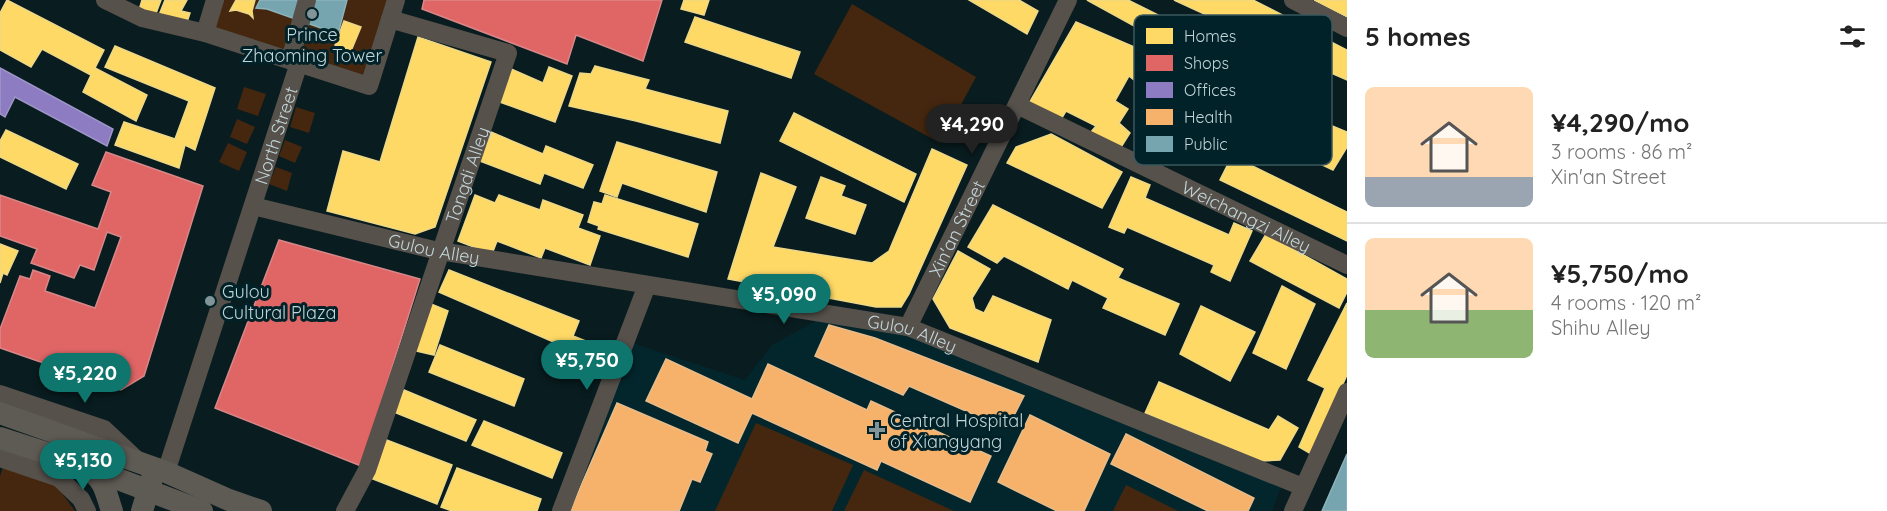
<!DOCTYPE html>
<html lang="en">
<head>
<meta charset="utf-8">
<style>
	body { margin:0; font-family:Quicksand,sans-serif; background:#f2f2f2; color:#222; height:100vh; display:flex; flex-direction:column; font-size:22px; white-space:nowrap }
	* { box-sizing:border-box; margin:0 }
	p { font-size:20px; color:#767676 }
	.icon { flex:none; width:33px; height:33px; fill:none; stroke:currentColor; stroke-width:2; stroke-linecap:round; stroke-linejoin:round }
	.map { position:relative; flex:1; overflow:hidden }
	.details { display:flex; flex-direction:column; background:#fff; width:540px }
	.details>* { flex:none }
	.price { position:absolute; translate:-50% -51px; padding:0 14px; border-radius:21px; background:#0f766e; color:#fff; font-size:20px; line-height:39px; filter:drop-shadow(0 2px 3px #0008) }
	.price::after { content:''; position:absolute; left:50%; top:36px; width:18px; height:14px; margin-left:-9px; background:inherit; clip-path:polygon(0 0,100% 0,50% 100%) }
	.price.on { background:#222; color:#fff }
	ul { padding:0; list-style:none }
	li { display:flex; align-items:center; gap:18px; height:150px; padding:0 18px }
	li+li { border-top:2px solid #e0e0e0 }
	li span { display:grid; place-items:center; flex:none; width:168px; height:120px; border-radius:9px; color:#555 }
	li>.icon { margin-inline-start:auto }
	span .icon { width:72px; height:72px; fill:#fffc; stroke-width:1 }
	li b { font-size:26px }
	h2 { display:flex; justify-content:space-between; align-items:center; height:72px; padding:0 18px; font-size:26px }
	main { display:flex; flex:1; min-height:0 }
	.map>svg:first-child { display:block }
</style>
</head>
<body>
<main>
<div class="map">
<svg width="1347" height="511" viewBox="0 0 1347 511">
	<rect width="100%" height="100%" fill="#091c1f"/>
	<!-- built -->
	<polygon fill="#03262c" points="828,314 908,327 1284,480 1272,511 561,511 626,341 745,380 772,345"/>
	<!-- green -->
	<g fill="#45270f">
		<polygon points="215,0 396,0 369,86 205,33"/>
		<polygon points="852,4 976,77 940,143 814,74"/>
		<polygon points="244,87 266,94 258,116 237,109"/>
		<polygon points="296,107 315,113 309,133 290,127"/>
		<polygon points="237,119 255,127 247,144 230,137"/>
		<polygon points="285,140 302,147 295,163 279,156"/>
		<polygon points="228,143 247,152 239,171 219,162"/>
		<polygon points="276,167 292,173 287,191 269,184"/>
		<polygon points="756,423 853,465 832,511 715,511"/>
		<polygon points="3,467 53,481 75,511 0,511 0,476"/>
		<polygon points="864,470 954,511 844,511"/>
		<polygon points="1126,485 1178,511 1113,511"/>
	</g>
	<!-- homes -->
	<g fill="#ffd966" stroke="#edd888" stroke-width="1.5">
		<polygon points="7,0 104,50 95,68 147,95 136,121 83,92 91,75 42,49 31,67 0,50 0,13"/>
		<polygon points="142,0 161,0 155,16 139,10"/>
		<polygon points="165,0 187,0 181,11 190,13 186,25 159,15"/>
		<polygon points="236,0 255,0 252,11 253,18 249,14 236,10 230,11"/>
		<polygon points="684,0 709,0 704,15 681,9"/>
		<polygon points="969,0 1019,0 1038,11 1027,34"/>
		<polygon points="1087,0 1128,0 1164,18 1153,55 1140,48 1147,33"/>
		<polygon points="1174,0 1253,0 1306,27 1293,55"/>
		<polygon points="1314,0 1347,0 1347,17"/>
		<polygon points="695,17 800,52 791,78 685,42"/>
		<polygon points="344,21 361,27 351,51 335,45"/>
		<polygon points="1076,22 1153,55 1134,80 1129,76 1115,101 1128,109 1119,123 1130,133 1118,152 1090,133 1096,126 1066,111 1060,121 1028,105"/>
		<polygon points="418,37 491,62 435,227 415,234 327,211 343,151 380,162"/>
		<polygon points="1331,42 1347,50 1347,80 1317,67"/>
		<polygon points="115,46 215,88 195,150 185,145 179,168 115,145 124,122 175,139 189,101 105,67"/>
		<polygon points="1185,65 1347,132 1347,147 1333,170 1255,133 1261,123 1176,90"/>
		<polygon points="595,66 649,80 645,89 728,111 720,143 636,121 569,106 580,73 591,74"/>
		<polygon points="549,67 572,76 555,122 497,101 509,68 543,83"/>
		<polygon points="794,113 916,174 904,202 780,141"/>
		<polygon points="6,130 78,164 66,189 0,157 0,141"/>
		<polygon points="491,132 543,154 546,146 593,165 583,188 544,173 540,184 480,161"/>
		<polygon points="1051,134 1122,172 1102,208 1007,163 1016,147"/>
		<polygon points="617,142 717,172 706,212 622,183 617,197 600,191"/>
		<polygon points="932,149 967,165 909,294 901,307 876,307 728,279 761,173 796,187 773,247 872,263 889,251"/>
		<polygon points="1232,156 1347,212 1347,241 1220,180"/>
		<polygon points="821,177 845,186 841,196 866,205 855,234 806,218"/>
		<polygon points="1131,177 1150,185 1145,198 1229,235 1234,223 1252,231 1230,281 1211,272 1214,265 1127,227 1124,233 1109,227"/>
		<polygon points="475,195 495,203 499,195 540,210 543,200 583,215 578,228 600,236 590,265 545,248 541,258 497,241 492,254 458,241"/>
		<polygon points="605,195 698,224 688,257 598,229 599,226 588,222 594,202 602,204"/>
		<polygon points="993,205 1123,269 1118,278 1179,304 1165,335 1103,308 1108,298 1072,280 1068,289 1004,256 997,263 968,247"/>
		<polygon points="1266,234 1347,279 1347,292 1339,308 1250,261"/>
		<polygon points="0,244 18,251 7,275 3,273 0,283"/>
		<polygon points="958,251 990,269 972,298 975,309 984,313 993,296 1051,320 1038,362 950,328 933,299"/>
		<polygon points="449,270 579,321 573,336 596,345 588,368 562,357 565,347 439,292"/>
		<polygon points="1282,286 1315,304 1286,369 1253,353"/>
		<polygon points="1347,303 1347,375 1311,454 1299,447 1325,388 1308,380"/>
		<polygon points="431,304 448,311 434,355 416,351"/>
		<polygon points="1201,306 1255,332 1230,381 1180,354"/>
		<polygon points="440,345 524,379 514,406 429,372"/>
		<polygon points="1159,382 1269,430 1278,416 1298,428 1280,460 1261,461 1145,413"/>
		<polygon points="404,390 476,420 466,441 394,412"/>
		<polygon points="484,421 562,453 552,478 472,445"/>
		<polygon points="384,439 452,465 437,504 368,477"/>
		<polygon points="457,468 541,499 537,511 452,511 441,507"/>
	</g>
	<!-- shops -->
	<g fill="#e06666" stroke="#d78788" stroke-width="1.5">
		<polygon points="424,0 662,0 643,61 576,35 567,64 422,9"/>
		<polygon points="106,152 203,186 144,376 121,390 0,348 0,329 20,276 30,279 33,270 50,276 45,291 95,308 121,237 107,232 94,270 80,265 74,278 31,263 37,249 0,236 0,195 98,229 111,192 92,185"/>
		<polygon points="279,240 420,279 361,466 215,408"/>
	</g>
	<!-- offices -->
	<polygon fill="#8e7cc3" stroke="#9e97ca" stroke-width="1.5" points="0,68 113,129 107,146 15,97 5,117 0,114"/>
	<!-- health -->
	<g fill="#f6b26b" stroke="#e6bc8c" stroke-width="1.5">
		<polygon points="829,325 875,338 1024,396 1007,429 909,386 903,395 815,356"/>
		<polygon points="666,359 752,399 768,364 867,410 871,401 991,456 970,502 881,461 877,470 752,413 738,443 646,401"/>
		<polygon points="617,403 708,442 705,451 712,454 700,482 692,479 679,511 570,511"/>
		<polygon points="1030,415 1110,454 1084,511 1057,511 998,482"/>
		<polygon points="1126,434 1254,498 1248,511 1208,511 1111,464"/>
	</g>
	<!-- public -->
	<g fill="#76a5af" stroke="#8db3bc" stroke-width="1.5">
		<polygon points="260,0 347,0 338,34 267,9 256,8"/>
		<polygon points="1347,454 1347,511 1322,511"/>
	</g>
	<g fill="none" stroke-linecap="round" stroke-linejoin="round">
		<!-- minor -->
		<g stroke="#56514b" stroke-width="18">
			<polyline points="105,0 142,18 205,33"/>
			<polyline points="215,0 205,33 369,86 396,0"/>
			<polyline points="1293,0 1347,28"/>
			<polyline points="290,60 307,0"/>
			<path id="s1" d="M1017,105L1347,265"/>
			<path id="s2" d="M253,206L434,250L908,327L1303,487"/>
			<path id="s3" d="M908,327L1068,0"/>
			<polyline points="0,394 104,429 135,458"/>
			<polyline points="0,458 59,478 68,460"/>
			<path id="s4" d="M166,472L299,63"/>
			<polyline points="59,478 81,499 87,511"/>
			<path id="s5" d="M345,511L367,470L508,53L390,19"/>
			<polyline points="561,511 647,285"/>
			<polyline points="1293,511 1347,392"/>
		</g>
		<!-- major -->
		<g stroke="#5e5a54" stroke-width="22">
			<polyline points="0,413 166,472 229,500 261,511"/>
			<polyline points="0,438 68,460 202,511"/>
			<path d="M88,470C105,479 106,494 112,511"/>
			<polyline points="142,511 153,475"/>
		</g>
	</g>
	<!-- markers -->
	<g fill="#819498" stroke="#002228" stroke-width="2">
		<circle cx="312" cy="14" r="6"/>
		<circle cx="210" cy="301" r="6"/>
		<path d="M874 421h6v6h6v6h-6v6h-6v-6h-6v-6h6z"/>
	</g>
	<g text-anchor="middle" dominant-baseline="central" stroke-width="6" stroke-linejoin="round" paint-order="stroke">
		<!-- poi labels -->
		<g font-size="18" fill="#c2d5d9" stroke="#002228" text-anchor="start">
			<text x="312" y="34" text-anchor="middle">Prince<tspan x="312" dy="21">Zhaoming Tower</tspan></text>
			<text x="222" y="291">Gulou<tspan x="222" dy="21">Cultural Plaza</tspan></text>
			<text x="890" y="420">Central Hospital<tspan x="890" dy="21">of Xiangyang</tspan></text>
		</g>
		<!-- street labels -->
		<g font-size="18" fill="#c2d5d9" stroke="#002228">
			<text stroke="none"><textPath href="#s4" startOffset="354">North Street</textPath></text>
			<text stroke="none"><textPath href="#s5" startOffset="358">Tongdi Alley</textPath></text>
			<text stroke="none"><textPath href="#s1" startOffset="255">Weichangzi Alley</textPath></text>
			<text stroke="none"><textPath href="#s3" startOffset="110">Xin'an Street</textPath></text>
			<text stroke="none"><textPath href="#s2" startOffset="186">Gulou Alley</textPath></text>
			<text stroke="none"><textPath href="#s2" startOffset="672">Gulou Alley</textPath></text>
		</g>
	</g>
	<!-- legend -->
	<rect x="1134" y="15" width="198" height="150" rx="9" fill="#002228" stroke="#3a585d" stroke-width="1.5"/>
	<rect x="1146" y="28" width="27" height="16" fill="#ffd966"/>
	<rect x="1146" y="55" width="27" height="16" fill="#e06666"/>
	<rect x="1146" y="82" width="27" height="16" fill="#8e7cc3"/>
	<rect x="1146" y="109" width="27" height="16" fill="#f6b26b"/>
	<rect x="1146" y="136" width="27" height="16" fill="#76a5af"/>
	<g font-size="16" fill="#c2d5d9">
		<text x="1184" y="42">Homes</text>
		<text x="1184" y="69">Shops</text>
		<text x="1184" y="96">Offices</text>
		<text x="1184" y="123">Health</text>
		<text x="1184" y="150">Public</text>
	</g>
</svg>
<b class="price on" style="left:972px;top:155px">¥4,290</b>
<b class="price" style="left:784px;top:325px">¥5,090</b>
<b class="price" style="left:587px;top:391px">¥5,750</b>
<b class="price" style="left:85px;top:404px">¥5,220</b>
<b class="price" style="left:83px;top:491px">¥5,130</b>
</div>
<section class="details">
<h2>5 homes<svg class="icon" aria-label="filters" viewBox="0 0 24 24"><path d="M4 7h16M4 17h16"/><circle cx="9" cy="7" r="2"/><circle cx="15" cy="17" r="2"/></svg></h2>
<ul>
<li><span style="background:linear-gradient(#ffd9b3 75%,#9aa5b1 0)"><svg class="icon" aria-label="home" viewBox="0 0 24 24"><path d="M3 11l9-7 9 7M6 9v11h12V9"/></svg></span><div><b>¥4,290/mo</b><p>3 rooms · 86 m²</p><p>Xin'an Street</p></div></li>
<li><span style="background:linear-gradient(#ffd9b3 60%,#8fb573 0)"><svg class="icon" aria-label="home" viewBox="0 0 24 24"><path d="M3 11l9-7 9 7M6 9v11h12V9"/></svg></span><div><b>¥5,750/mo</b><p>4 rooms · 120 m²</p><p>Shihu Alley</p></div></li>
</ul>
</section>
</main>
</body>
</html>
